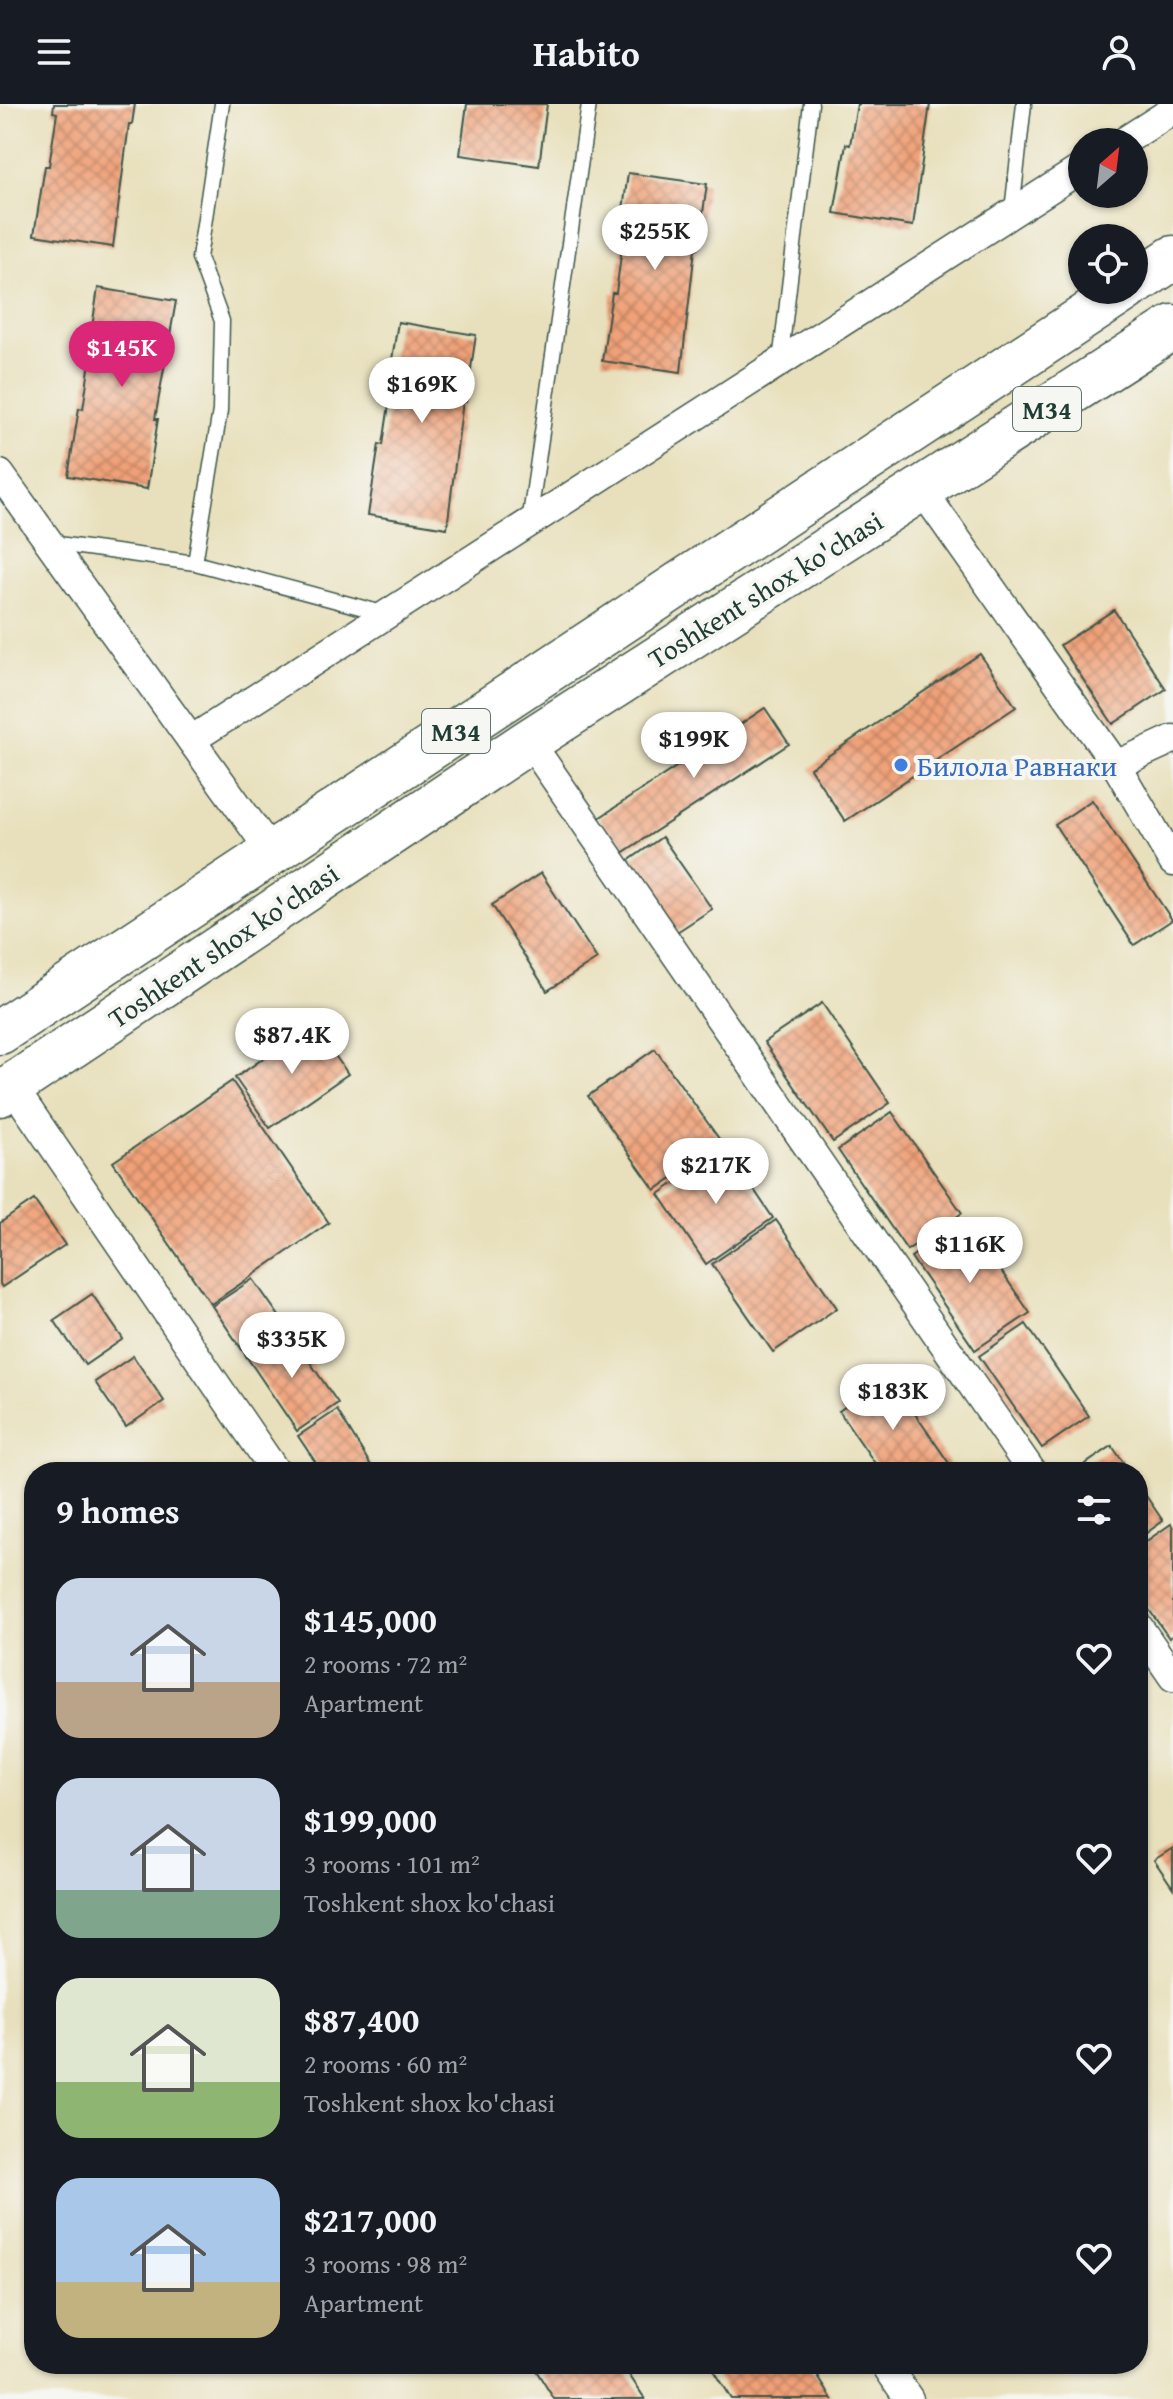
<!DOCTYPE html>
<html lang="en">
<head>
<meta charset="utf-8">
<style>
	body { margin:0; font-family:"Gentium Book Plus",serif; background:#242831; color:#f1f3f6; height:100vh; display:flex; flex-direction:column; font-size:30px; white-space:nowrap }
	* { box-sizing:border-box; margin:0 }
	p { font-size:26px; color:#9ea1a6 }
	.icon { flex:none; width:44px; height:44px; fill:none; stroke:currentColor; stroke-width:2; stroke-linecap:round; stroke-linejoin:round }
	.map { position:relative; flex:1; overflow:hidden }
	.side { position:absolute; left:24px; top:1358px; width:1124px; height:912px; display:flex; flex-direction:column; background:#171b24; border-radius:32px; box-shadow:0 2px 6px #0004 }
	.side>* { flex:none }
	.needle { width:52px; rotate:28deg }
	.fabs { position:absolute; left:1068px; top:24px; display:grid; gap:16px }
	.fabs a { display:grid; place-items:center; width:80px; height:80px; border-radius:50%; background:#171b24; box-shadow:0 2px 6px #0004; font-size:40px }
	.price { position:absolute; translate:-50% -68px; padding:0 18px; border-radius:28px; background:#fff; color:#222; font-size:26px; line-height:52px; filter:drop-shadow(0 2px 4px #0008) }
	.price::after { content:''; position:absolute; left:50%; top:48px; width:24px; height:18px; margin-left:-12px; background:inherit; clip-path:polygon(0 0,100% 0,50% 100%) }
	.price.current { background:#db2777; color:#fff }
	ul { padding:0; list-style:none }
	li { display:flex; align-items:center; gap:24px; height:200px; padding:0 32px }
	li span { display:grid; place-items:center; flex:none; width:224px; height:160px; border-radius:24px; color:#555 }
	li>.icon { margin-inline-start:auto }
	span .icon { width:96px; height:96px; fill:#fffc; stroke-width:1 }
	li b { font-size:34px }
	h2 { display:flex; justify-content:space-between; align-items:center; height:96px; padding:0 32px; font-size:34px }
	header { display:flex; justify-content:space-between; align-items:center; height:104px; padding:0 32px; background:#171b24; font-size:36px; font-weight:800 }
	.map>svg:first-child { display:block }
</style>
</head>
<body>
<header><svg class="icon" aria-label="menu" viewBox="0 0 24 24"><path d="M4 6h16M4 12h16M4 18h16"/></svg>Habito<svg class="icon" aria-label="person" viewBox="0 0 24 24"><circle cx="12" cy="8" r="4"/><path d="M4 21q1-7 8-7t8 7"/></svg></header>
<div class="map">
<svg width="1173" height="2295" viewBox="0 0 1173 2295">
	<defs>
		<pattern id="building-cross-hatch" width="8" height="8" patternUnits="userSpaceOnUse" patternTransform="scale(2)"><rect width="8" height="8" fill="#f0a178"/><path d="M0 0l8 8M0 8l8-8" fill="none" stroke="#c28463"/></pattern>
	</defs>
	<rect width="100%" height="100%" fill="#f6f6f2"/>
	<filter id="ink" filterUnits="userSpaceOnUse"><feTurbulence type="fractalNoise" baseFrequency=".0125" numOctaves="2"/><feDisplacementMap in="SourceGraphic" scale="16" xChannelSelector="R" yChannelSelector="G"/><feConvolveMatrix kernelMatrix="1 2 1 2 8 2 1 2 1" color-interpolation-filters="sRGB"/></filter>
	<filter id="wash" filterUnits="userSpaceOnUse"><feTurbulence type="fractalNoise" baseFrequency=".006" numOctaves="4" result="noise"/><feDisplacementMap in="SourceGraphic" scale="32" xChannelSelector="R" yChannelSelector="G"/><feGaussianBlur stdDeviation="1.8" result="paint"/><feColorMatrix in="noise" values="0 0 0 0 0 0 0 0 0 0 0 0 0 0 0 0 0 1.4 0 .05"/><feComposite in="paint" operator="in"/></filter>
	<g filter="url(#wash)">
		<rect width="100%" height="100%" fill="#e8e0bc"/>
		<g id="blocks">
			<!-- building -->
			<g fill="url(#building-cross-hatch)">
				<polygon points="54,0 135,0 132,20 129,20 113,143 34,131 45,62 49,62 57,9 53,8"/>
				<polygon points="467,0 547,0 539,62 460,51"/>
				<polygon points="857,0 930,0 913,122 834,109 846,40 850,41"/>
				<polygon points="628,69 707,80 698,145 695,145 681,268 602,257 612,189 616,189 623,136 619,135"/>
				<polygon points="98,184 176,197 155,315 158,315 147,385 68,372 79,304 83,305 91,251 88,250"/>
				<polygon points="398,218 476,231 466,298 463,297 447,424 368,411 379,340 383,341 391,287 387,287"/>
				<polygon points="1114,506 1166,585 1113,620 1060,541"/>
				<polygon points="980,550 1016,603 845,717 810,664"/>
				<polygon points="765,604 789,640 622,749 599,714"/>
				<polygon points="1092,696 1172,816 1134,841 1055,721"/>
				<polygon points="662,733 712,805 677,828 628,757"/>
				<polygon points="541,769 597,855 547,887 492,801"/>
				<polygon points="822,899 890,999 833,1038 764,938"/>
				<polygon points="313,920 348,970 270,1024 235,974"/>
				<polygon points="655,945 722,1039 655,1086 588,992"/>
				<polygon points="232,977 329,1119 211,1200 113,1058"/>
				<polygon points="892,1008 962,1109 907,1146 838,1046"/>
				<polygon points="726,1044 773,1114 706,1160 659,1090"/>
				<polygon points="34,1096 65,1141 2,1183 0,1180 0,1119"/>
				<polygon points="776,1116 837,1204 773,1248 712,1160"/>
				<polygon points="966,1116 1030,1209 975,1246 911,1153"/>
				<polygon points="253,1175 286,1222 245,1250 212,1202"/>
				<polygon points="92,1190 123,1235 85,1261 54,1216"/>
				<polygon points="1026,1220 1089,1312 1042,1344 979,1252"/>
				<polygon points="287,1225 338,1299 297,1327 246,1252"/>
				<polygon points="133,1252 164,1297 126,1323 95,1278"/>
				<polygon points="889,1272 955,1368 881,1368 839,1307"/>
				<polygon points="337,1306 375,1368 322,1368 298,1332"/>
				<polygon points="1112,1342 1130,1368 1074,1368"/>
				<polygon points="1138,1380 1163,1417 1138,1435"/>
				<polygon points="1171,1420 1173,1424 1173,1531 1169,1534 1138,1490 1138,1443"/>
				<polygon points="1173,1744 1173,1784 1154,1756"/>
				<polygon points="532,2260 622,2260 645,2295 554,2295"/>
				<polygon points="709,2260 810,2260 832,2295 731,2295"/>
			</g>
		</g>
	</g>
	<g filter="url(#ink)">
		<use href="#blocks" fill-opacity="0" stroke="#3d5548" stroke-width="2"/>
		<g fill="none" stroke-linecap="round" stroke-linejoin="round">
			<!-- lane casing -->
			<g stroke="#3d5548" stroke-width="17">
				<g id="lane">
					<polyline points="1012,107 1024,0"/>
					<polyline points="780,258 811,0"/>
					<polyline points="529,419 589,0"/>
					<polyline points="51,439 195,459 386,510"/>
					<polyline points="195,459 220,307 222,217 199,154 222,0"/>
				</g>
			</g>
			<!-- street casing -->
			<g stroke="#3d5548" stroke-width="31">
				<g id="street">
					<polyline points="1123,38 1173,6"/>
					<polyline points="0,370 272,749"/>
					<polyline points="922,386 1116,661 1173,758"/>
					<polyline points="191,636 1082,64"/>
					<polyline points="529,637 1032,1368"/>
					<polyline points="1116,661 1173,635"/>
					<polyline points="12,982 276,1368"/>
					<polyline points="1138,1522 1173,1573"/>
					<polyline points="885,2260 909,2295"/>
				</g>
			</g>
			<!-- primary casing -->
			<g stroke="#3d5548" stroke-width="47">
				<g id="primary">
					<polyline points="1134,180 1173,154"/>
					<polyline points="0,928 1125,186"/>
					<polyline points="0,990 529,637 1173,223"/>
				</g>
			</g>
			<!-- lane -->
			<use href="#lane" stroke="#fff" stroke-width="14"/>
			<!-- street -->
			<use href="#street" stroke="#fff" stroke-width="28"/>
			<!-- primary -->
			<use href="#primary" stroke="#fff" stroke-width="44"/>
		</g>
	</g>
	<!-- markers -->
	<circle fill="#3f7fe0" stroke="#f6f6f2" stroke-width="3" cx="901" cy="661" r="8"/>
	<g text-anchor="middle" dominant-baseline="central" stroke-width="8" stroke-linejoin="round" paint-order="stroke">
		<!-- shield labels -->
		<g fill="#f6f6f2" stroke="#60746d" stroke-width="2">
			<rect x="1013" y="283" width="68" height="44" rx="6"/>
			<rect x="422" y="605" width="68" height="44" rx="6"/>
		</g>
		<g font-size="26" font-weight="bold" fill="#1f3d34">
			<text x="1047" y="305">M34</text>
			<text x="456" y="627">M34</text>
		</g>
		<!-- street labels -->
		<g font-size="28" fill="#1f3d34" stroke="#f6f6f2">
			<text transform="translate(765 485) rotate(-32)">Toshkent shox ko'chasi</text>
			<text transform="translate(223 841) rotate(-34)">Toshkent shox ko'chasi</text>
		</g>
		<!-- shop labels -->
		<g font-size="28" fill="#366cbe" stroke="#f6f6f2" text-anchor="start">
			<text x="917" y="661">Билола Равнаки</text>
		</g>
	</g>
</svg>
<div class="fabs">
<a><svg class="needle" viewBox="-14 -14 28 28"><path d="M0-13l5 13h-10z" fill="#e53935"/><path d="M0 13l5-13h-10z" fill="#9ea1a6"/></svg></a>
<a><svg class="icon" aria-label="locate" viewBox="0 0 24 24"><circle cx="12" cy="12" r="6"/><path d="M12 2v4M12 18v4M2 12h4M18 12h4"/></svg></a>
</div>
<b class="price" style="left:655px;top:168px">$255K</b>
<b class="price current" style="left:122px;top:285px">$145K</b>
<b class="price" style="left:422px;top:321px">$169K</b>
<b class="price" style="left:694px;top:676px">$199K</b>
<b class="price" style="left:292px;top:972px">$87.4K</b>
<b class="price" style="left:716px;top:1102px">$217K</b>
<b class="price" style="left:970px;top:1181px">$116K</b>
<b class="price" style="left:292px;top:1276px">$335K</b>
<b class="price" style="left:893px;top:1328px">$183K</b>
<section class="side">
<h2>9 homes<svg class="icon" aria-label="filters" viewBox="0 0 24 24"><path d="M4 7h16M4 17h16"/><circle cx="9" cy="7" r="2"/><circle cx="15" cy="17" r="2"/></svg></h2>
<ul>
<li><span style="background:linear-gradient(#c9d6e8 65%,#b9a48a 0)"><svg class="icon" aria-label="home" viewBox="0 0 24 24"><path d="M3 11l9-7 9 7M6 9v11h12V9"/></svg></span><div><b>$145,000</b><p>2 rooms · 72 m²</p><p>Apartment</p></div><svg class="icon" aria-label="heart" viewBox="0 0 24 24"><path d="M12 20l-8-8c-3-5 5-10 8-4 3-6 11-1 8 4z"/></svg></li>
<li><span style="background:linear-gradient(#c9d6e8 70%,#7fa58c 0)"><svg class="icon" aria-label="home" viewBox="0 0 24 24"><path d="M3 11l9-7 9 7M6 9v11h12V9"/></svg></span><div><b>$199,000</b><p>3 rooms · 101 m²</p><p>Toshkent shox ko'chasi</p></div><svg class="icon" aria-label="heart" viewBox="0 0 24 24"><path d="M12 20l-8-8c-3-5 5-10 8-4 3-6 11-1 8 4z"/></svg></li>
<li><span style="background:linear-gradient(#dfe7d0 65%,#8fb573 0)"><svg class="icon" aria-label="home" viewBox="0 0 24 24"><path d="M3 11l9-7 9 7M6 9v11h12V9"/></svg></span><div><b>$87,400</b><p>2 rooms · 60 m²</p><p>Toshkent shox ko'chasi</p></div><svg class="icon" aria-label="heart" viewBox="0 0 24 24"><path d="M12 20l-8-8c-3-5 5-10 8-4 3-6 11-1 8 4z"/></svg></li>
<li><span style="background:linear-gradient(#a9c7e8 65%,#c2b280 0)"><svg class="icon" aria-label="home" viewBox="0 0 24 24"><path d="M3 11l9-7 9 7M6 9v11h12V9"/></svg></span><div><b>$217,000</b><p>3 rooms · 98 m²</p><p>Apartment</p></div><svg class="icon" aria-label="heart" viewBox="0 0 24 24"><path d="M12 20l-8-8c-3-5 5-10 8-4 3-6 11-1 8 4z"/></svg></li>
</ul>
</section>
</div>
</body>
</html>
